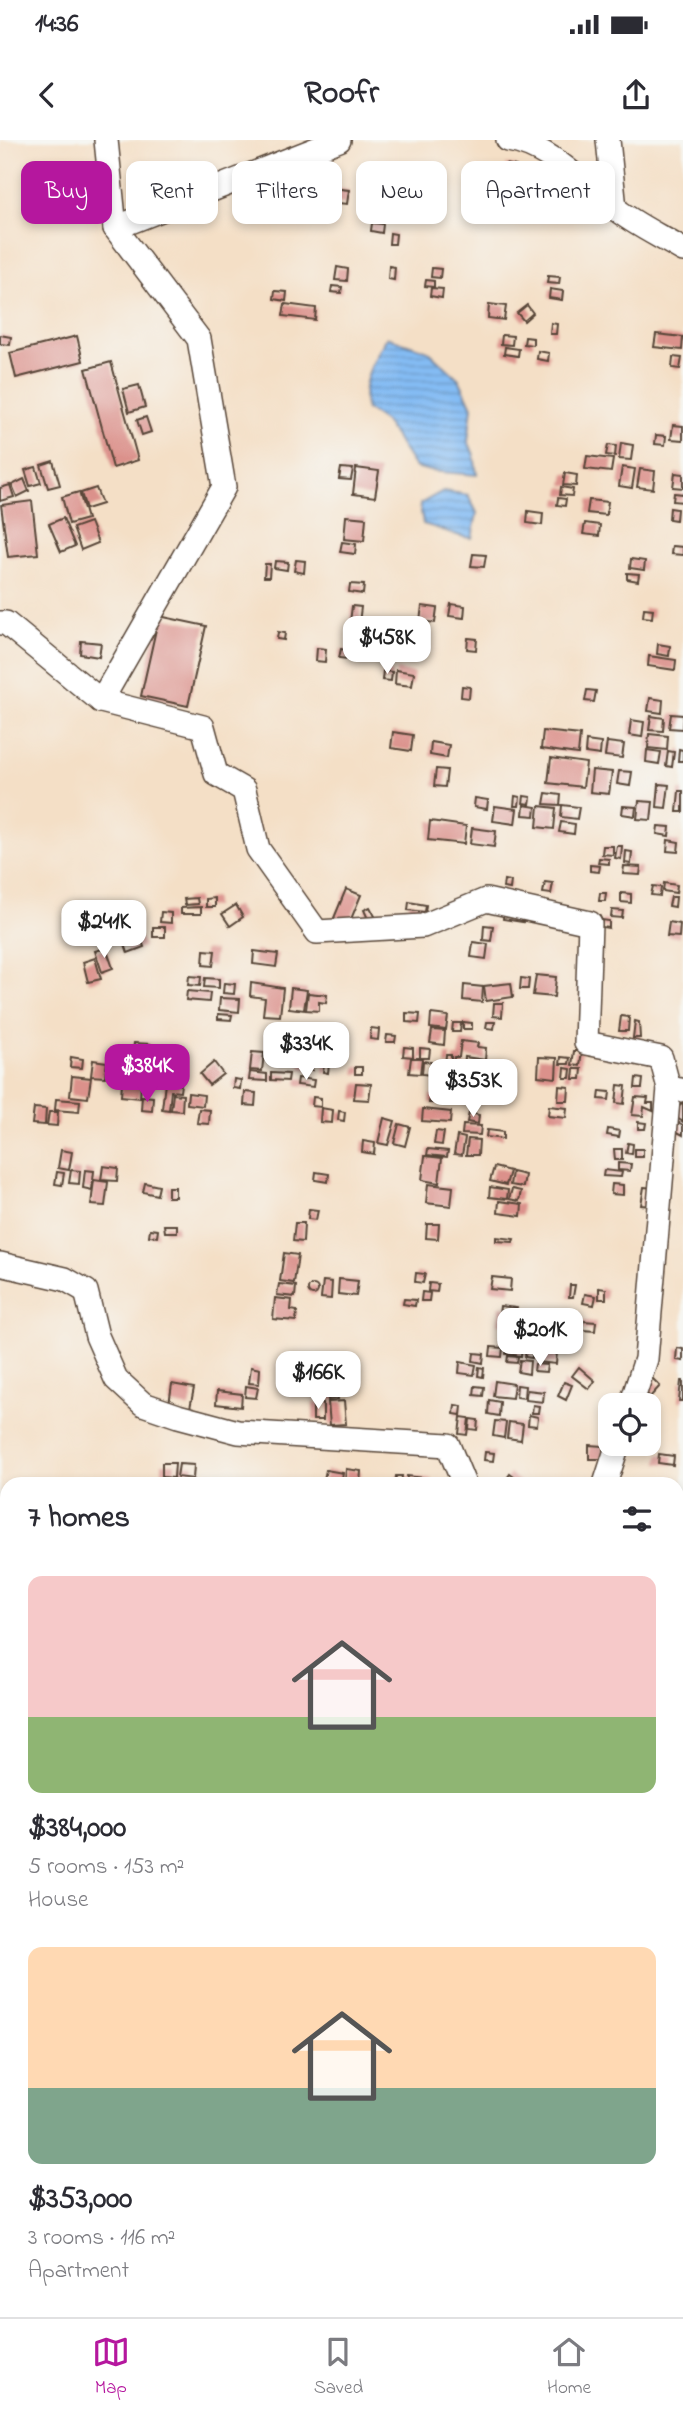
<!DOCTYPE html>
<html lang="en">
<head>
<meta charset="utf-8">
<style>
	body { margin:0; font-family:"Indie Flower",sans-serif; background:#f7f7f7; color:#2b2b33; height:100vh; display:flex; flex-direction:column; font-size:26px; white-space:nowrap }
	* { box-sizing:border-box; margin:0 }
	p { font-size:23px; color:#7c7c81 }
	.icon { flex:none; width:38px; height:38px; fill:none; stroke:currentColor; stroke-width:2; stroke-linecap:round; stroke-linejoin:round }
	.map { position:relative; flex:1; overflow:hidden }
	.side { position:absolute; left:0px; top:1337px; width:684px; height:840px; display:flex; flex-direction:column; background:#fff; border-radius:21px 21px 0 0; box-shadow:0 4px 10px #0003 }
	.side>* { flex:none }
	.guide { position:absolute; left:21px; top:21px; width:642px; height:63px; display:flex; gap:14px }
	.controls { position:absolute; left:598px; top:1253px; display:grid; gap:14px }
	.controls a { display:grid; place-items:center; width:63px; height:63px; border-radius:14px; background:#fff; box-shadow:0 4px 10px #0003; font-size:35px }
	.price { position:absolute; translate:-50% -60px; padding:0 16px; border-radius:14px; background:#fff; color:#222; font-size:23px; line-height:46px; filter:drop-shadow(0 2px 4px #0008) }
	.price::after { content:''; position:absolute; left:50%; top:42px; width:21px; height:16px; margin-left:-10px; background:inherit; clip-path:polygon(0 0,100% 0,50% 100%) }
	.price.active { background:#b5179e; color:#fff }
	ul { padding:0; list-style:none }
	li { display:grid; align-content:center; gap:14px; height:371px; padding:0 28px }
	li span { display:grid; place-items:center; height:217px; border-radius:14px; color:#555 }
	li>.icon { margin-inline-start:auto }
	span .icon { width:126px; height:126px; fill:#fffc; stroke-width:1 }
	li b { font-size:30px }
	h2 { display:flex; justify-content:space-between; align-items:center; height:84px; padding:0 28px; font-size:30px }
	.chip { padding:0 24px; border-radius:14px; background:#fff; box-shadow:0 4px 10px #0003; font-size:24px; line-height:63px }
	.chip.active { background:#b5179e; color:#fff }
	.status { display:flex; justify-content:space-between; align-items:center; height:49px; padding:0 35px; background:#fff; direction:ltr }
	.status svg { height:19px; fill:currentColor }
	header { display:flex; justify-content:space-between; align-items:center; height:91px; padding:0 28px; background:#fff; font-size:32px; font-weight:800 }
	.tabs { display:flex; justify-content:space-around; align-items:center; height:98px; border-top:2px solid #e1e1e2; background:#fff; font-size:19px; color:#7c7c81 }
	.tabs a { display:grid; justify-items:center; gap:4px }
	.tabs .active { color:#b5179e }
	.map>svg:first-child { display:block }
</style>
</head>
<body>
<div class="status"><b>14:36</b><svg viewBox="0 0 49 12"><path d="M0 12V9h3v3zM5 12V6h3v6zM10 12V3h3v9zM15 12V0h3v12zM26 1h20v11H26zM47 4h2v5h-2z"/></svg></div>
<header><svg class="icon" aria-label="back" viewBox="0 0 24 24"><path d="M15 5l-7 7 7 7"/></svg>Roofr<svg class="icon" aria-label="share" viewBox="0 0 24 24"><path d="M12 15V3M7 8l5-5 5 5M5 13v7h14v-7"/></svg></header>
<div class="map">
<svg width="683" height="2177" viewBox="0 0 683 2177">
	<defs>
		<pattern id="water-rules" width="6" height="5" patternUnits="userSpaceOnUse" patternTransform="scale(1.75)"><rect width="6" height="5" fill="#84bcf4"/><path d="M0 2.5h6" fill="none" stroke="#6d99c5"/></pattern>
	</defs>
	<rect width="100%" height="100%" fill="#f6f6f2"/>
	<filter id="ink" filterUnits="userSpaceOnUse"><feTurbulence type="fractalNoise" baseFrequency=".0143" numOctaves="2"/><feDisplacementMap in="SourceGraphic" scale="14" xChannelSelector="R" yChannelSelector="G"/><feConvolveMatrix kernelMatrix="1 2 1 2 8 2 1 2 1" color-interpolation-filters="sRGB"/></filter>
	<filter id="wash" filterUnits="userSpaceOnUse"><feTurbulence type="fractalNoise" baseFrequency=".00686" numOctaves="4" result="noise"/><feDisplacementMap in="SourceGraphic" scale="28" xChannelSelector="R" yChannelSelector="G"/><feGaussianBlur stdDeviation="1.57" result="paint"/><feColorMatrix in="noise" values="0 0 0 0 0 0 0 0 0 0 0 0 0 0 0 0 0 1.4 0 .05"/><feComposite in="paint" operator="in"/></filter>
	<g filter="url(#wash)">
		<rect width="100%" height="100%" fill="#f4dfc6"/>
		<!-- water -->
		<g fill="url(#water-rules)" stroke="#607389" stroke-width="2">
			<path d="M387,197L428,211L459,239L472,267L468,301L474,315L477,335L430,331L415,327L385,282L366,269C359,244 374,219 387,197Z"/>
			<path d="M443,351L468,355L477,373L472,398C455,397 440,388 423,384L420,364Z"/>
			<rect x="0" y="1904" width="7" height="68"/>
			<polygon points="0,1993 7,1993 7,2068 0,2066"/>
			<polygon points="174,2170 178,2170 233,2177 158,2177"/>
		</g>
		<g id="blocks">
			<!-- building -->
			<g fill="#db918b">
				<polygon points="506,24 516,26 516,31 506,30"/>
				<polygon points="503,33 510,33 508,49 501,48"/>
				<polygon points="511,35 519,36 518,46 510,46"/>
				<polygon points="526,39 537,41 536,49 525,47"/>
				<polygon points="540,41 547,42 545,53 539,52"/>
				<polygon points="387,46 397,47 396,59 385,58"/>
				<polygon points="331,48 349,50 347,64 329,62"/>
				<polygon points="402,49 410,50 409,60 401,59"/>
				<polygon points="508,50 520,52 520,56 507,55"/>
				<polygon points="505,60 514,61 513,68 504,67"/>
				<polygon points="394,63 406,64 405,70 393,69"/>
				<polygon points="561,65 568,66 567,75 560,75"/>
				<polygon points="314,70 320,71 319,81 313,80"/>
				<polygon points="372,83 383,84 382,93 371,91"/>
				<polygon points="390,93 396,94 395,104 389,104"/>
				<polygon points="389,126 395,127 394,140 388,139"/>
				<polygon points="337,127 348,129 347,141 335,140"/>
				<polygon points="432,128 441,129 440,138 431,137"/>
				<polygon points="548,136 560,137 559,144 547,143"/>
				<polygon points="426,140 434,141 434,147 425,146"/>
				<polygon points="332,146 342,147 341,153 331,152"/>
				<polygon points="431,148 443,149 442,158 430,156"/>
				<polygon points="550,149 563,151 562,160 549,158"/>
				<polygon points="275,151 287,152 286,161 274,159"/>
				<polygon points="285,164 316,168 315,180 283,176"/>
				<polygon points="489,164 506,166 504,180 488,178"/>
				<polygon points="527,165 533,173 524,181 517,173"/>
				<polygon points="551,183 557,184 556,194 550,194"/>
				<polygon points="656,194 683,197 682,210 654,207"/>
				<polygon points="0,195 11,197 10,205 0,204"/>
				<polygon points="502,195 513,196 512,205 501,204"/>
				<polygon points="77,196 83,221 16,238 10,213"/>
				<polygon points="525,197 533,198 533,205 524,204"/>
				<polygon points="505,207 519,209 518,216 504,214"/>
				<polygon points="538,211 549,213 548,221 537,219"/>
				<polygon points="673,217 682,218 680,229 672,228"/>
				<polygon points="111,222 138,320 113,328 86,229"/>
				<polygon points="139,245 145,267 129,272 123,249"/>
				<polygon points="146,277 151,292 142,295 137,280"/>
				<polygon points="673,285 683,286 683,300 671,299"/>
				<polygon points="656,295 666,296 665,305 655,304"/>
				<polygon points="621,303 633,305 631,320 619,319"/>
				<polygon points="608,305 616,306 615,316 606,315"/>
				<polygon points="587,316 613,319 611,332 585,329"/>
				<polygon points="53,321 60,345 48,348 41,325"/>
				<polygon points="36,327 41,343 30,346 25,330"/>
				<polygon points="622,327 635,329 632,348 619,346"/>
				<polygon points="341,328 353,329 351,340 339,339"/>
				<polygon points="356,328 379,331 375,357 353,354"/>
				<polygon points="640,329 655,331 653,349 637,347"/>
				<polygon points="565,333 577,335 576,346 563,345"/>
				<polygon points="675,333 683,334 683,348 673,347"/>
				<polygon points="24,339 29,351 17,357 12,345"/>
				<polygon points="10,345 14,357 0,361 0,348"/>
				<polygon points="561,347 573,349 572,356 560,355"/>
				<polygon points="96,348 102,364 86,369 81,353"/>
				<polygon points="79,352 87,379 69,384 62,357"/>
				<polygon points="674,353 683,354 683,362 673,361"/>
				<polygon points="558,358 566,359 565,366 557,365"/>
				<polygon points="589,360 608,362 606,375 587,373"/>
				<polygon points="32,361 38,414 8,417 1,365"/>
				<polygon points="670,368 677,369 676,380 669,379"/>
				<polygon points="528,371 543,373 542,385 527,383"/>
				<polygon points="346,376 366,378 364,401 344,399"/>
				<polygon points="63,378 75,406 61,412 49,384"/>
				<polygon points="90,382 98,403 81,410 73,388"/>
				<polygon points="585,383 600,385 599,396 583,394"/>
				<polygon points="342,402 356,404 355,414 340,412"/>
				<polygon points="672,406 683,407 683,415 671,414"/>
				<polygon points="473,414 486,415 484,427 471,426"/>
				<polygon points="631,419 645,421 644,430 630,428"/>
				<polygon points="296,420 305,421 304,433 294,431"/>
				<polygon points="275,421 288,422 287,430 274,428"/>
				<polygon points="265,424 270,424 269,437 264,437"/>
				<polygon points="627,433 639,434 638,441 627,439"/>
				<polygon points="350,444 364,445 363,454 349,452"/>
				<polygon points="451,464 465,466 464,478 449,476"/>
				<polygon points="352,466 361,467 359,483 350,482"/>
				<polygon points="422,466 437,468 435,483 420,481"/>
				<polygon points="644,468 653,469 652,478 643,477"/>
				<polygon points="159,476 206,486 188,566 141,556"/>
				<polygon points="278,492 285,493 284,500 277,499"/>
				<polygon points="468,498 477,499 476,510 467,509"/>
				<polygon points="81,501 101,503 99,517 80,514"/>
				<polygon points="658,504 670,506 669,516 657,514"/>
				<polygon points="317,508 326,509 325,522 316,521"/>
				<polygon points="341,509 348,510 347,519 339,518"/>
				<polygon points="649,516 676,520 675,530 648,526"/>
				<polygon points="396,530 414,533 412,546 395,544"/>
				<polygon points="383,531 392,532 391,541 382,540"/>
				<polygon points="462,546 470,547 469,558 461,557"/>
				<polygon points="587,550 596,551 594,562 585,561"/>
				<polygon points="650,558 663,560 662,573 648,571"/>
				<polygon points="671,574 683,575 682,589 669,588"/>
				<polygon points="651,576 664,578 663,591 649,590"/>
				<polygon points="631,580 644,582 642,597 629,595"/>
				<polygon points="543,591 580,595 578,614 541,609"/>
				<polygon points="393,592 413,595 411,611 391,608"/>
				<polygon points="649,594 668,596 667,610 648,608"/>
				<polygon points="586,601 601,603 600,615 585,613"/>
				<polygon points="431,602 449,605 447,618 430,615"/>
				<polygon points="607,602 624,604 622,618 605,616"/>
				<polygon points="679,609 683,610 683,621 678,621"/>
				<polygon points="647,610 661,612 659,624 646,622"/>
				<polygon points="668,611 674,612 672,627 666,626"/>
				<polygon points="551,618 586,623 583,647 548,643"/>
				<polygon points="436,629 447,630 445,647 434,646"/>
				<polygon points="592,630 612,632 609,654 590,652"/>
				<polygon points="619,631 632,632 630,646 617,644"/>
				<polygon points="659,644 669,645 666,668 657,667"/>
				<polygon points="679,651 683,651 683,672 677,672"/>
				<polygon points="546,653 561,655 560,665 544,664"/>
				<polygon points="515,656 520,657 519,666 514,666"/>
				<polygon points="524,656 531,657 530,664 523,663"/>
				<polygon points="475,658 488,660 487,669 474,667"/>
				<polygon points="639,661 653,662 651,680 637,679"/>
				<polygon points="524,665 536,667 535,676 523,675"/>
				<polygon points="562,665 579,667 577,679 561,677"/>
				<polygon points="495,666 517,669 515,684 493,681"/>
				<polygon points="539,666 556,668 554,689 537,687"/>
				<polygon points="623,666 636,667 635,676 622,674"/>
				<polygon points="430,681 466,686 464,704 428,700"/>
				<polygon points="561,682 575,684 574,694 559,692"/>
				<polygon points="658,686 670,687 669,696 657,694"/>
				<polygon points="472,688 496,691 494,707 470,704"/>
				<polygon points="668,700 679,702 678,712 667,711"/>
				<polygon points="603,706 613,706 613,715 602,714"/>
				<polygon points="617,706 622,706 621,719 615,718"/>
				<polygon points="626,711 632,712 631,724 625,723"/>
				<polygon points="599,718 609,719 609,724 598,723"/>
				<polygon points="590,725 600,726 599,732 590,731"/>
				<polygon points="624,726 641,727 640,735 623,734"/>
				<polygon points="504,740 511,741 510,749 503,748"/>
				<polygon points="545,742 553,743 551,754 543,753"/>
				<polygon points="664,743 677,745 676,753 663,751"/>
				<polygon points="653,746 661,747 660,756 651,755"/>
				<polygon points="346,749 361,755 349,784 334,778"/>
				<polygon points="600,753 606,753 605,761 599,761"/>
				<polygon points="621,753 631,754 631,763 621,762"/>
				<polygon points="671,757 676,757 675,767 669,766"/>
				<polygon points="197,758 198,764 185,765 184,759"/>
				<polygon points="215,758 215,767 206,767 206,759"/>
				<polygon points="409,762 426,765 425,772 408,770"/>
				<polygon points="236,765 243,777 230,786 222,774"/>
				<polygon points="201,767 201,774 181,774 181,768"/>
				<polygon points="370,767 376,778 369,781 364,770"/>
				<polygon points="504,769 525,772 523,782 503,779"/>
				<polygon points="612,770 623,771 622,778 611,777"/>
				<polygon points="161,772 171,773 171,783 160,782"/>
				<polygon points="602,780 609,781 609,788 602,787"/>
				<polygon points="669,782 680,784 679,797 667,796"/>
				<polygon points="484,785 493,786 491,801 483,800"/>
				<rect x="153" y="787" width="12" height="10"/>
				<polygon points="141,798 144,807 128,813 125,804"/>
				<polygon points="473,802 488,804 486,819 471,817"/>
				<polygon points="106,808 113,828 102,832 95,811"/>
				<polygon points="204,810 215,811 213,826 203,825"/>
				<polygon points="254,811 278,814 276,827 253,824"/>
				<polygon points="95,818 101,839 88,842 83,822"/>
				<polygon points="536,835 556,837 554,857 533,855"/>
				<polygon points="189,836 201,837 200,846 188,845"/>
				<polygon points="205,838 219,839 219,848 204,847"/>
				<polygon points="521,838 529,839 528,849 520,849"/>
				<polygon points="224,843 235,844 234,854 223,853"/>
				<polygon points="251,843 283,848 280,876 263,875 265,858 250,856"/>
				<polygon points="511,843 513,857 486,861 484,846"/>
				<polygon points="464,845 483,847 482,862 463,860"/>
				<polygon points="291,848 307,850 304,870 289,868"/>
				<polygon points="187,851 210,853 209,862 186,860"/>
				<polygon points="308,853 327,855 326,863 319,862 319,871 306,870"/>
				<polygon points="220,858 240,859 239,872 219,870"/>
				<polygon points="494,863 503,863 502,877 493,876"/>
				<polygon points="406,873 420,874 419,883 406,882"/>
				<polygon points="218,874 232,875 231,880 218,879"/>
				<polygon points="431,874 448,876 446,890 430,888"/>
				<polygon points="621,876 629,877 628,891 619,891"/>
				<polygon points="635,881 639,882 640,898 633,898"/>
				<polygon points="463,882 472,883 472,889 463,889"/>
				<polygon points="487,882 495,882 494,889 486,888"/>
				<polygon points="453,883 461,883 460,892 452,892"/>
				<polygon points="371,888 379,889 378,900 370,899"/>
				<polygon points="276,889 297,891 294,920 272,917"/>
				<polygon points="432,890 445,891 444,905 430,903"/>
				<polygon points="387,895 396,896 395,902 386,902"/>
				<polygon points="461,901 478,903 477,907 486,908 485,920 465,917 464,927 453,927 454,917 459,917"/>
				<polygon points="134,903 150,904 149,913 133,911"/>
				<polygon points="404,907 413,908 413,917 403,916"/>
				<polygon points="420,908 430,909 429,918 420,918"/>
				<polygon points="574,911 582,911 580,926 572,925"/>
				<polygon points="252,912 264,913 262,931 250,930"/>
				<polygon points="446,915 451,915 451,926 445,925"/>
				<polygon points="71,917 83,919 82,928 70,927"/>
				<polygon points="539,917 557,918 556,938 538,936"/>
				<polygon points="561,917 570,918 569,924 560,924"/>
				<polygon points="411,918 422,918 420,934 409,933"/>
				<polygon points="301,919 313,920 312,930 300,928"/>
				<polygon points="93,920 107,922 105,937 91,936"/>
				<polygon points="423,921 431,922 430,935 422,934"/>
				<polygon points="214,922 223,934 209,945 200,934"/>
				<polygon points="324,923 329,924 328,933 323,932"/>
				<rect x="355" y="927" width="7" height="7"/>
				<polygon points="565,928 571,929 570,938 564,938"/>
				<polygon points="574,929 582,929 581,939 573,939"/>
				<polygon points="250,932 267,934 267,941 249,940"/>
				<polygon points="271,933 289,934 288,941 271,940"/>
				<polygon points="72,936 91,938 88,958 70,956"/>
				<polygon points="298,938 314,940 313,947 297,945"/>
				<polygon points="436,938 443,939 442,950 435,950"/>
				<polygon points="636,938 643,939 642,948 635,948"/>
				<polygon points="234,939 241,940 240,949 233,948"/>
				<polygon points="122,943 141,945 140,958 121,956"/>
				<polygon points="165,943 181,944 180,952 171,951 169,970 162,969"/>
				<polygon points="356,943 371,944 369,960 354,959"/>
				<polygon points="618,945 626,946 624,964 616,963"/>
				<polygon points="559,946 569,947 568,961 558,961"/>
				<polygon points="600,951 610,952 609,960 599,959"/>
				<polygon points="245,952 256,953 255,966 244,965"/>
				<polygon points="188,953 204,955 203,966 187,964"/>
				<polygon points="173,954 183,955 182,971 171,970"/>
				<polygon points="430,955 438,956 438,963 429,963"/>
				<polygon points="142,956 153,957 152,971 141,970"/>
				<polygon points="313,957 321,958 321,967 312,966"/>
				<polygon points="635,957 648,958 647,963 653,963 653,971 644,967 643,976 632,975"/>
				<polygon points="56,959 80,961 79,972 55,970"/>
				<polygon points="683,960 683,982 674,976"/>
				<polygon points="549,966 567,968 566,978 548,976"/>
				<polygon points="34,968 46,969 45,985 32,984"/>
				<polygon points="321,968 333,970 332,983 320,982"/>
				<polygon points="199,969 210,970 209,984 197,983"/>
				<polygon points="423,969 451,972 450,983 422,981"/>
				<polygon points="339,971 345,972 344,981 338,980"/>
				<polygon points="49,972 58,972 57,986 47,985"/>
				<polygon points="469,973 479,975 478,984 467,982"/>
				<polygon points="384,978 395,981 388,1005 378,1003"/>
				<polygon points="674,980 683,985 683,995 670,988"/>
				<polygon points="638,982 646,983 645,989 638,989"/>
				<polygon points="399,984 410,987 405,1006 394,1003"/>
				<polygon points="463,985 481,986 480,995 462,994"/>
				<polygon points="608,989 620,991 619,997 607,995"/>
				<polygon points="487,990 503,992 503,999 486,997"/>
				<polygon points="436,991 444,992 442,1005 434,1004"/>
				<polygon points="457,996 465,998 462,1015 454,1014"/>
				<polygon points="468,999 479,1000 478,1015 466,1015"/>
				<polygon points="363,1001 375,1003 374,1014 362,1012"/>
				<polygon points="628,1003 633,1004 632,1014 626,1013"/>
				<polygon points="428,1009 448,1011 447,1017 427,1015"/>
				<polygon points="614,1009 622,1009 622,1020 615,1020"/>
				<rect x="635" y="1009" width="8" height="8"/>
				<polygon points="61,1010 72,1012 69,1030 58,1028"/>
				<polygon points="425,1016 442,1018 439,1043 422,1040"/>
				<polygon points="618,1023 631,1024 630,1031 618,1030"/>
				<polygon points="103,1026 118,1028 117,1041 101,1040"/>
				<polygon points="494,1027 510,1031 506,1045 490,1041"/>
				<polygon points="71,1030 80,1031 79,1044 69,1043"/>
				<polygon points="85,1030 94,1031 92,1050 83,1048"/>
				<polygon points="604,1030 622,1032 621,1037 603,1036"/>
				<polygon points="57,1032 64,1033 62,1045 55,1044"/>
				<polygon points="316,1032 329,1034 328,1042 315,1040"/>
				<polygon points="512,1032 525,1035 523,1047 510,1045"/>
				<polygon points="94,1040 108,1042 105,1066 91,1065"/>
				<polygon points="145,1043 159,1046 157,1055 143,1052"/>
				<polygon points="428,1044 453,1047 451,1066 426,1063"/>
				<polygon points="612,1044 623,1045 623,1055 611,1054"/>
				<rect x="168" y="1047" width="7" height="10"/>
				<polygon points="490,1047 508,1050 507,1059 489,1057"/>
				<polygon points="644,1047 653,1048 651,1066 641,1065"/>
				<polygon points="512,1049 521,1051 519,1061 509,1059"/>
				<polygon points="499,1061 522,1064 521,1076 498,1073"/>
				<polygon points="309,1069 318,1070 316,1080 308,1079"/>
				<polygon points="295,1083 304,1083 303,1102 293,1101"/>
				<polygon points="427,1084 439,1084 438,1099 426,1098"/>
				<polygon points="164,1085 177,1085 177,1092 165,1092"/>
				<polygon points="150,1089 158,1090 157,1097 149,1096"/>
				<polygon points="496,1097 514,1099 513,1102 496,1101"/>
				<polygon points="284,1113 298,1115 294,1143 280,1141"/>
				<polygon points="416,1133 425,1134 423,1143 415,1142"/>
				<polygon points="492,1137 511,1139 510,1151 490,1149"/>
				<polygon points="339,1139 358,1141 356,1156 338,1154"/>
				<polygon points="323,1141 332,1142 331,1159 321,1158"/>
				<polygon points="429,1143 438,1144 437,1152 428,1151"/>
				<polygon points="279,1144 296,1146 295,1157 277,1155"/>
				<circle cx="313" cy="1150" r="5"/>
				<polygon points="570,1145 575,1145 573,1157 569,1157"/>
				<polygon points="599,1148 606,1149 606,1159 599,1159"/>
				<polygon points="422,1152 430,1153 429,1161 421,1161"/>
				<polygon points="585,1154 596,1156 594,1165 583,1163"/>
				<polygon points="275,1158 292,1160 291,1170 297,1171 296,1181 273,1179"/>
				<polygon points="404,1159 416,1160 415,1166 403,1164"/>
				<polygon points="500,1166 517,1168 514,1186 498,1184"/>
				<polygon points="583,1181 596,1182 595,1191 582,1190"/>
				<polygon points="503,1189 541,1194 540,1207 501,1202"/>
				<polygon points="508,1204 522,1206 521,1216 506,1214"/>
				<polygon points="491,1207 503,1208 502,1217 490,1216"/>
				<polygon points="526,1208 533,1209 532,1218 525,1217"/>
				<polygon points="539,1208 557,1211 556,1224 537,1222"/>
				<polygon points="677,1208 683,1209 683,1221 676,1220"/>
				<polygon points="474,1213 484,1214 483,1223 473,1221"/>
				<polygon points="508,1216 518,1217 517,1223 507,1222"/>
				<polygon points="520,1220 530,1221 529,1234 518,1232"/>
				<polygon points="460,1222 476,1225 474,1235 459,1233"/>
				<polygon points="535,1224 547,1225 546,1232 534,1231"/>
				<polygon points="251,1227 260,1229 259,1244 249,1243"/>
				<polygon points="479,1227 484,1228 483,1237 478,1236"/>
				<polygon points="579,1227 595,1241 589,1249 572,1236"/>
				<polygon points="652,1238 660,1246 650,1257 642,1249"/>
				<polygon points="495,1241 514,1244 512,1258 493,1256"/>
				<polygon points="681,1241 683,1241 683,1261 679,1261"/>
				<polygon points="564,1242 572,1245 566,1260 558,1256"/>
				<polygon points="172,1244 194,1248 190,1268 169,1264"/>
				<polygon points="517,1245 525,1246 524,1258 516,1257"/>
				<polygon points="246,1246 258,1248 256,1258 245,1257"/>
				<polygon points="475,1246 484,1247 483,1256 474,1255"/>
				<polygon points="315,1249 325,1249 325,1257 315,1258"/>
				<polygon points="527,1250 544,1252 543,1262 525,1260"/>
				<polygon points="217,1251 242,1254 241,1267 216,1264"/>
				<polygon points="337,1253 338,1259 328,1260 327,1254"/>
				<polygon points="489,1260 500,1262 499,1276 488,1274"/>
				<polygon points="344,1261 346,1284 330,1285 328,1262"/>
				<rect x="313" y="1263" width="10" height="17"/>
				<polygon points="455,1265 462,1266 461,1275 454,1274"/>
				<polygon points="533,1265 539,1266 538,1273 532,1273"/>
				<polygon points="529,1275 538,1277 537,1286 528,1285"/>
				<polygon points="461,1277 469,1278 467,1295 459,1294"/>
				<polygon points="470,1279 478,1280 477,1290 469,1289"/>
				<polygon points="495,1281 506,1282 504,1298 493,1296"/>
				<polygon points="509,1282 523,1284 521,1300 507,1298"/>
				<polygon points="589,1305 603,1306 603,1319 589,1319"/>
				<polygon points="485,1312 494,1313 493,1321 484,1320"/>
				<polygon points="659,1314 674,1316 673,1325 658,1323"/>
				<polygon points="162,1323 175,1323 174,1338 162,1337"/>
				<polygon points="179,1324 194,1325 193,1339 177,1337"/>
				<polygon points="346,1329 361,1331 360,1344 345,1344"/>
				<polygon points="326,1330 343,1333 341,1344 323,1344"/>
				<polygon points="510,1334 523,1344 503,1344"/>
				<polygon points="396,1336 402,1336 401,1344 395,1344"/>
				<polygon points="407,1336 432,1339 432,1344 406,1344"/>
				<polygon points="253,1339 264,1340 263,1344 252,1344"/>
				<polygon points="677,1419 683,1425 683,1430 677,1436"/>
				<polygon points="77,2170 109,2170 110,2177 78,2177"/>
			</g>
		</g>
	</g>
	<g filter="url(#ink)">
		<use href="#blocks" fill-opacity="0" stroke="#574537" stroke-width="2"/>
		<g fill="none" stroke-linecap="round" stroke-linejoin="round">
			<!-- minor casing -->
			<g stroke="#574537" stroke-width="26">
				<g id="minor">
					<polyline points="106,0 115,88"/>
					<path d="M508,0C549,6 581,43 613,67C634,84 660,96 683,110"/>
					<polyline points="608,0 615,69"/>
					<polyline points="0,483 6,483 101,561 203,587 216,634 244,650 258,709 317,792 423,786 486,760 590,783 586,903 661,918 669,948"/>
					<polyline points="101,561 224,347 199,199 115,88 339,0"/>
					<polyline points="0,1124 65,1139 86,1151 97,1196 116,1239 143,1264 178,1276 238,1292 448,1305 464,1344"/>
					<polyline points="631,1265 646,1219 669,948 681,950"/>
					<polyline points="605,1344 618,1304"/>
					<polyline points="677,1586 683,1581"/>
					<polyline points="677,1921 683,1919"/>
				</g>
			</g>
			<!-- minor -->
			<use href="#minor" stroke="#fff" stroke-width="23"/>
		</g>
	</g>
</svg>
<div class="controls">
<a><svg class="icon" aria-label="locate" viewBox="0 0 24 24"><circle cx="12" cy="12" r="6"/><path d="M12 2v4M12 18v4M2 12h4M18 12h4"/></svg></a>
</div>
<b class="price" style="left:387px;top:536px">$458K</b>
<b class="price" style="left:104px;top:820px">$241K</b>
<b class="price" style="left:306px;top:942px">$334K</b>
<b class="price active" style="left:147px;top:964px">$384K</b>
<b class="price" style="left:473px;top:979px">$353K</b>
<b class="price" style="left:540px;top:1228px">$201K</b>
<b class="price" style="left:318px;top:1271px">$166K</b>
<div class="guide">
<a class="chip active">Buy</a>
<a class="chip">Rent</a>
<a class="chip">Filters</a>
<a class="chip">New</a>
<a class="chip">Apartment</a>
</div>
<section class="side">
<h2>7 homes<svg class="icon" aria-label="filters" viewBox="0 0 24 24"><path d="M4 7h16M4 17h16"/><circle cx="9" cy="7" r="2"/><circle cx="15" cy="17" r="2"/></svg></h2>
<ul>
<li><span style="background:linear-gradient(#f6c9c9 65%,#8fb573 0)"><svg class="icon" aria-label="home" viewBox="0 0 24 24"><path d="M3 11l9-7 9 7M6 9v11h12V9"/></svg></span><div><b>$384,000</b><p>5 rooms · 153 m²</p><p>House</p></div></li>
<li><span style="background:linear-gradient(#ffd9b3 65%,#7fa58c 0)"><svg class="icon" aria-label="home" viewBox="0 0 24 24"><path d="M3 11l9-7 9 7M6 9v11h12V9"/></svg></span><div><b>$353,000</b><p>3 rooms · 116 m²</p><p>Apartment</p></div></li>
</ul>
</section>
</div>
<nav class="tabs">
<a class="active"><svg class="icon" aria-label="map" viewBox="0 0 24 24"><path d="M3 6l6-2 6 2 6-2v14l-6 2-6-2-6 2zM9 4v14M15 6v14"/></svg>Map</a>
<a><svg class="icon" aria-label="saved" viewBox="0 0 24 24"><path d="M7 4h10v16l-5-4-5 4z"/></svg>Saved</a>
<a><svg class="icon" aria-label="home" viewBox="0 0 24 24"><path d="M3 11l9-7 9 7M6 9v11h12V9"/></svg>Home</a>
</nav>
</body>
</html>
